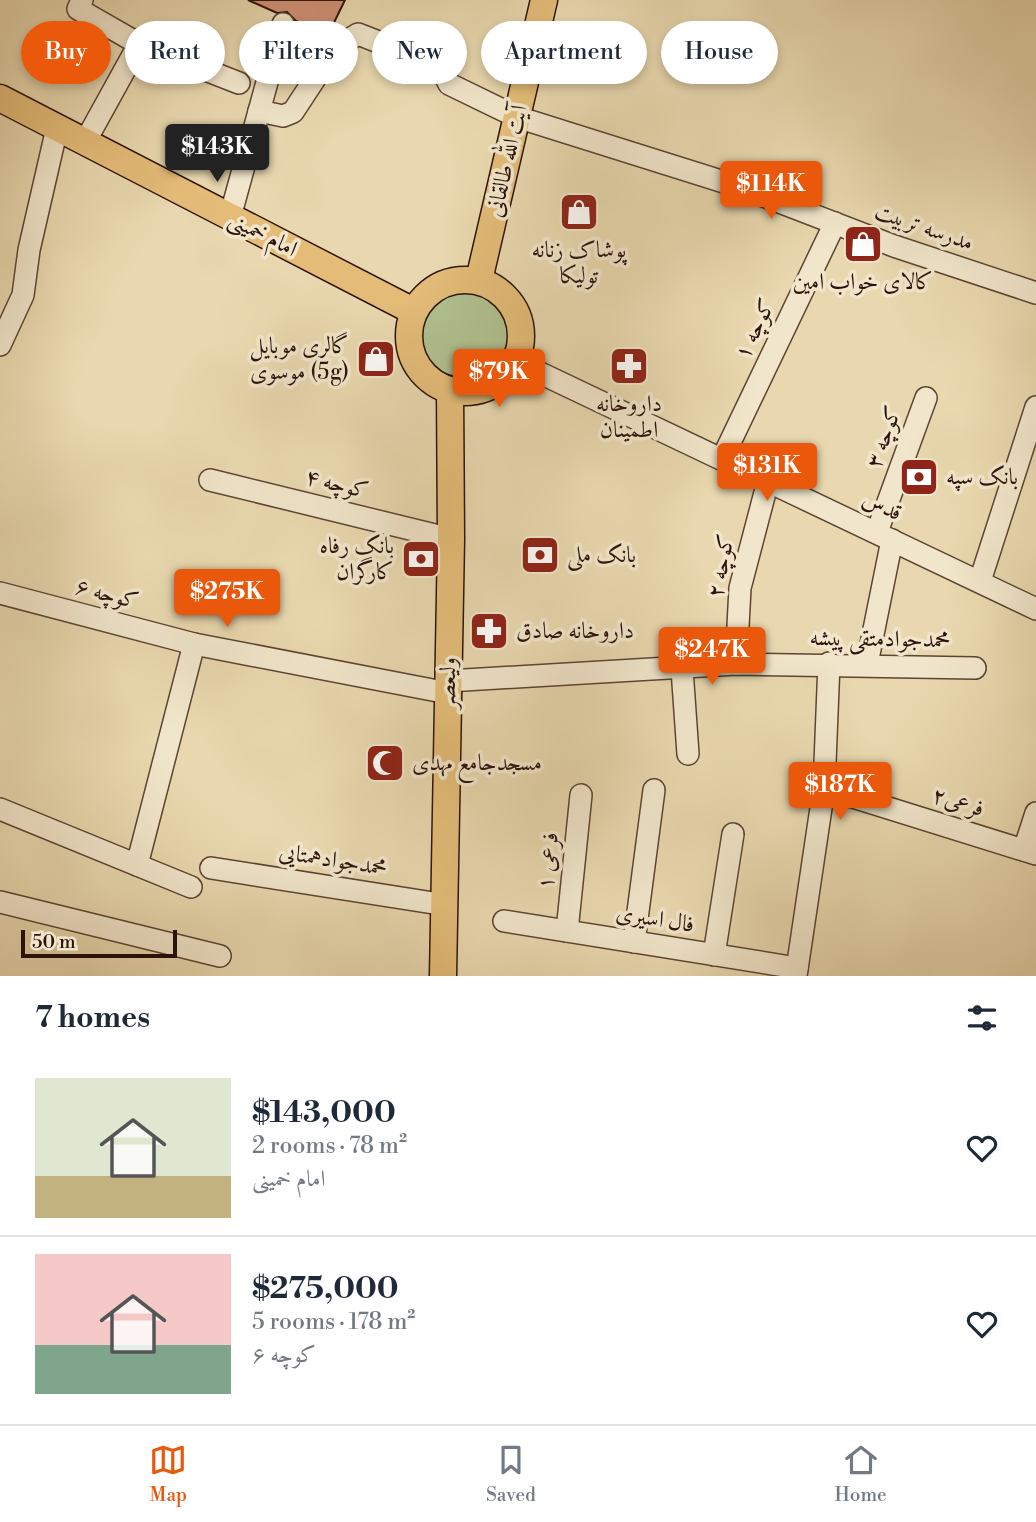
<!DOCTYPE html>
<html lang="en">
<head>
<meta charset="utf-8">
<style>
	body { margin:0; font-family:"Libre Bodoni",Amiri,serif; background:#f6f6f7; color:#1f2937; height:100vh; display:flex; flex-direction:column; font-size:26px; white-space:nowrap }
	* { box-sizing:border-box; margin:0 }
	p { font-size:23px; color:#747a83 }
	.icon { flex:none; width:38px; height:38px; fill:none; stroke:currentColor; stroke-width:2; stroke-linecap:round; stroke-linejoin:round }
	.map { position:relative; height:976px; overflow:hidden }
	.drawer { display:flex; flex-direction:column; background:#fff; flex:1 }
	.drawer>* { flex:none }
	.guide { position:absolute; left:21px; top:21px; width:994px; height:63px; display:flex; gap:14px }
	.scale { position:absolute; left:21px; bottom:18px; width:156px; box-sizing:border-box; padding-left:7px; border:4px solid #2d140a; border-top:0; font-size:19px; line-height:24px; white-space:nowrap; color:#2d140a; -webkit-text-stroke:5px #f1e6cb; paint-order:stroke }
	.price { position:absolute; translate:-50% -60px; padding:0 16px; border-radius:7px; background:#ea580c; color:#fff; font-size:23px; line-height:46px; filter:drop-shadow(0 2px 4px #0008) }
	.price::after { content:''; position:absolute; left:50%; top:42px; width:21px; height:16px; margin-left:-10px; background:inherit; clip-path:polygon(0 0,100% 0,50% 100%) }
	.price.current { background:#222; color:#fff }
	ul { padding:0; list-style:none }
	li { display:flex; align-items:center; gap:21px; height:175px; padding:0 35px }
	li+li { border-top:2px solid #e0e1e3 }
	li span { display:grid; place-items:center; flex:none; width:196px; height:140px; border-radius:0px; color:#555 }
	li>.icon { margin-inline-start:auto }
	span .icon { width:84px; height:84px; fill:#fffc; stroke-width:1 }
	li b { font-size:30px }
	h2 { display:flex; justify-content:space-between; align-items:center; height:84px; padding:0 35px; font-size:30px }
	.tag { padding:0 24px; border-radius:32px; background:#fff; box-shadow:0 4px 10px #0003; font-size:24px; line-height:63px }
	.tag.current { background:#ea580c; color:#fff }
	.menu { display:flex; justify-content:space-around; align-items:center; height:98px; border-top:2px solid #e0e1e3; background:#fff; font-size:19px; color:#747a83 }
	.menu a { display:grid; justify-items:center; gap:4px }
	.menu .current { color:#ea580c }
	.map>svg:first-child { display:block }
</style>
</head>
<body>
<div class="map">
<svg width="1036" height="976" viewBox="0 0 1036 976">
	<rect width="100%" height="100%" fill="#e9d8af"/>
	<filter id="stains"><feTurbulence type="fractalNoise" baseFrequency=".00286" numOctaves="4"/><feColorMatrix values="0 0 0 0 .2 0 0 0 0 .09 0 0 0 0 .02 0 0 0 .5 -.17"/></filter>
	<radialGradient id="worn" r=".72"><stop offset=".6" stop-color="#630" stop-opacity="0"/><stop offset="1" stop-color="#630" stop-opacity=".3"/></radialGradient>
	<!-- green -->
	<path fill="#b0c08f" stroke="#6e6a4c" stroke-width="2" d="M495,287C500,303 510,322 509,338C503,403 403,383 423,320C427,309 436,298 448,293C462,287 479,292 495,287Z"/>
	<!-- building -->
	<polygon fill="#d09075" stroke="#2d140a" stroke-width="2" points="248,0 345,0 328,35 296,21 287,12 277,13"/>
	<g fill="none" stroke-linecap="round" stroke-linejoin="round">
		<!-- minor casing -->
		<g stroke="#5c4533" stroke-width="24">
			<g id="minor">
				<polyline points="82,0 78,9 139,44 85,142"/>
				<polyline points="139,44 239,83"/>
				<polyline points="259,111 283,116 293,112 335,48 358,34 440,66 449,84 517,117 743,188 894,246 1036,293"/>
				<polyline points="230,217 283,24"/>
				<polyline points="0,345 23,295 29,250 57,128"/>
				<polyline points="515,361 1036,609"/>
				<polyline points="722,459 835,223"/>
				<polyline points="210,480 451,539"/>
				<polyline points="877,532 926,398"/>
				<polyline points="980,581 1036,407"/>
				<polyline points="0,593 194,644 448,693"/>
				<polyline points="736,664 740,588 768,481"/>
				<polyline points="867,664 892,540"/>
				<polyline points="682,669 688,754"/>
				<polyline points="448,681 736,664 975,668"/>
				<polyline points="824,788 1036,854"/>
				<polyline points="0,809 191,887"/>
				<polyline points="1024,850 1036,813"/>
				<polyline points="137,865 194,644"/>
				<polyline points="211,868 446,905"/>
				<polyline points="0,902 220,956"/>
				<polyline points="504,921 797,968"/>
				<polyline points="567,931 581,795"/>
				<polyline points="634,942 654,790"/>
				<polyline points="714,955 733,834"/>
				<polyline points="796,976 824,788 829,663"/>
			</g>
		</g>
		<!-- major casing -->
		<g stroke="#2d140a" stroke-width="29">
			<g id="major">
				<polyline points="0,98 413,311"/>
				<circle cx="465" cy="336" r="56"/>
				<polyline points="479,280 544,0"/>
				<polyline points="443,976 451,539 450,391"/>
			</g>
		</g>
		<!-- minor -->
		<use href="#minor" stroke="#f1e6cb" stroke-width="21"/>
		<!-- major -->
		<use href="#major" stroke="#e4bc78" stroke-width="26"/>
	</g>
	<!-- icons -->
	<defs>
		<g id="shop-square" transform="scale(2.0125)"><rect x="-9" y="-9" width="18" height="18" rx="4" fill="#8f2418" stroke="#f1e6cb"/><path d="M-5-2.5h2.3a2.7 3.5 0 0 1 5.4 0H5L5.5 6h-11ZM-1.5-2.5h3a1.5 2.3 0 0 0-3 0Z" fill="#fff"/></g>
		<g id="pharmacy-square" transform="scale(2.0125)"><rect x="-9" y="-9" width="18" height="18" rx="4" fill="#8f2418" stroke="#f1e6cb"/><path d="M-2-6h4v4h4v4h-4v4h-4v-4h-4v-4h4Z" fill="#fff"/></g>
		<g id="bank-square" transform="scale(2.0125)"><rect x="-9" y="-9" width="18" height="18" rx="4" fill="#8f2418" stroke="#f1e6cb"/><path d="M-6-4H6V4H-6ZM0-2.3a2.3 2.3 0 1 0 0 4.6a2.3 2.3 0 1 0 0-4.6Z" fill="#fff"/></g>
		<g id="mosque-square" transform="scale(2.0125)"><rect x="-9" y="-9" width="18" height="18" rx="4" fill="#8f2418" stroke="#f1e6cb"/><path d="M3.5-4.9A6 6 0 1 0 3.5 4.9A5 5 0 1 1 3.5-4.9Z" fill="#fff"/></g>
	</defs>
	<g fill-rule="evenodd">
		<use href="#shop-square" x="579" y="212"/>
		<use href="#shop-square" x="863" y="244"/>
		<use href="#shop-square" x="376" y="359"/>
		<use href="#pharmacy-square" x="629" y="366"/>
		<use href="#bank-square" x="919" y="477"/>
		<use href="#bank-square" x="540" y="555"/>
		<use href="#bank-square" x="421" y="559"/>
		<use href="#pharmacy-square" x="489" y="631"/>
		<use href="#mosque-square" x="385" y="763"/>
	</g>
	<g text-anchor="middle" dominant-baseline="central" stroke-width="7" stroke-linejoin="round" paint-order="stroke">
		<!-- street labels -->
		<g font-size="23" fill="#2d140a" stroke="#f1e6cb">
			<text transform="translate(507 161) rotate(-77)">آیت الله طالقانی</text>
			<text transform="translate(924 227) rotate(19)">مدرسه تربیت</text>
			<text transform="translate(263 234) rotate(27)">امام خمینی</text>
			<text transform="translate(755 329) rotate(-64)">کوچه ۱</text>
			<text transform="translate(884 437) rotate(-70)">کوچه ۳</text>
			<text transform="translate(337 484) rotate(14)">کوچه ۴</text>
			<text transform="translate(882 506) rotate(25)">قدس</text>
			<text transform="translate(721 566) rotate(-79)">کوچه ۲</text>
			<text transform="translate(107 594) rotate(15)">۶ کوچه</text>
			<text transform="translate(880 639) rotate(1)">محمدجوادمتقی پیشه</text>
			<text transform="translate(448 683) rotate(-89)">ولیعصر</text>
			<text transform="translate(958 802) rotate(17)">فرعی۲</text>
			<text transform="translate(333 860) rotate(9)">محمدجوادهمتایی</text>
			<text transform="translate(548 861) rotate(-84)">فرعی ۱</text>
			<text transform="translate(655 919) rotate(9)">فال اسیری</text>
		</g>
		<!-- poi labels -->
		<g font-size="23" fill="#2d140a" stroke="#f1e6cb" text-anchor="start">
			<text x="579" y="250" text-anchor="middle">پوشاک زنانه<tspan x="579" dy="26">تولیکا</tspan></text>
			<text x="863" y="282" text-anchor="middle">کالای خواب امین</text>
			<text x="349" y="346" text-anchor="end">گالری موبایل<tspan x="349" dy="26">موسوی (5g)</tspan></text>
			<text x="629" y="404" text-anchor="middle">داروخانه<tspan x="629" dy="26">اطمینان</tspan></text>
			<text x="946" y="477">بانک سپه</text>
			<text x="394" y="546" text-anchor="end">بانک رفاه<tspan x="394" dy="26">کارگران</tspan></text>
			<text x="567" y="555">بانک ملی</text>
			<text x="516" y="631">داروخانه صادق</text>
			<text x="412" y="763">مسجدجامع مهدی</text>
		</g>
	</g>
	<rect width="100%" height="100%" filter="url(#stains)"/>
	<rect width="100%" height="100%" fill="url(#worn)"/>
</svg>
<div class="scale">50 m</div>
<b class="price current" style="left:217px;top:184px">$143K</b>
<b class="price" style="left:771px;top:221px">$114K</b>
<b class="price" style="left:499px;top:409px">$79K</b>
<b class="price" style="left:767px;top:503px">$131K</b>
<b class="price" style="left:227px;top:629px">$275K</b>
<b class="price" style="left:712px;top:687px">$247K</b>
<b class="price" style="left:840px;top:822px">$187K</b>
<div class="guide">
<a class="tag current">Buy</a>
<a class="tag">Rent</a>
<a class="tag">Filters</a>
<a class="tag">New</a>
<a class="tag">Apartment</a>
<a class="tag">House</a>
</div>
</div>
<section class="drawer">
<h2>7 homes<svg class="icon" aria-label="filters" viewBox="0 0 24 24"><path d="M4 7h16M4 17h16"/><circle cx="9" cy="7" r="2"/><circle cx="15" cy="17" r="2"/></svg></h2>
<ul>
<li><span style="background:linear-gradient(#dfe7d0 70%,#c2b280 0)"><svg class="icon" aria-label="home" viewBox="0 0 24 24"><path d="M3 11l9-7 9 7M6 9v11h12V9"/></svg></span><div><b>$143,000</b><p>2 rooms · 78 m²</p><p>امام خمینی</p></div><svg class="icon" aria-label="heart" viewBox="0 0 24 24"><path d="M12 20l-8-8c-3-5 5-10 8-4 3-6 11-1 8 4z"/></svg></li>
<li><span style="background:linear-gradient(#f6c9c9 65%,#7fa58c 0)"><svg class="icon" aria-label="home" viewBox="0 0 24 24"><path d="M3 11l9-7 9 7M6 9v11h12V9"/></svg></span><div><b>$275,000</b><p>5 rooms · 178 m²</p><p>۶ کوچه</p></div><svg class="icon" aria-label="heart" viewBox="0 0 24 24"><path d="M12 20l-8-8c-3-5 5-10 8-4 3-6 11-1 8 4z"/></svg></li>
</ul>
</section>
<nav class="menu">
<a class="current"><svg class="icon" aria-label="map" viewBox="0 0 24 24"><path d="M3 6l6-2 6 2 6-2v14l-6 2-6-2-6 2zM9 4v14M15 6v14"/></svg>Map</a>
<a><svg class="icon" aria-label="saved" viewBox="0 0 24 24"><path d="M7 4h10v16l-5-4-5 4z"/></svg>Saved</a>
<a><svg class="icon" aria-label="home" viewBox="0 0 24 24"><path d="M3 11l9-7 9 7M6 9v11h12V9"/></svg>Home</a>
</nav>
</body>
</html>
